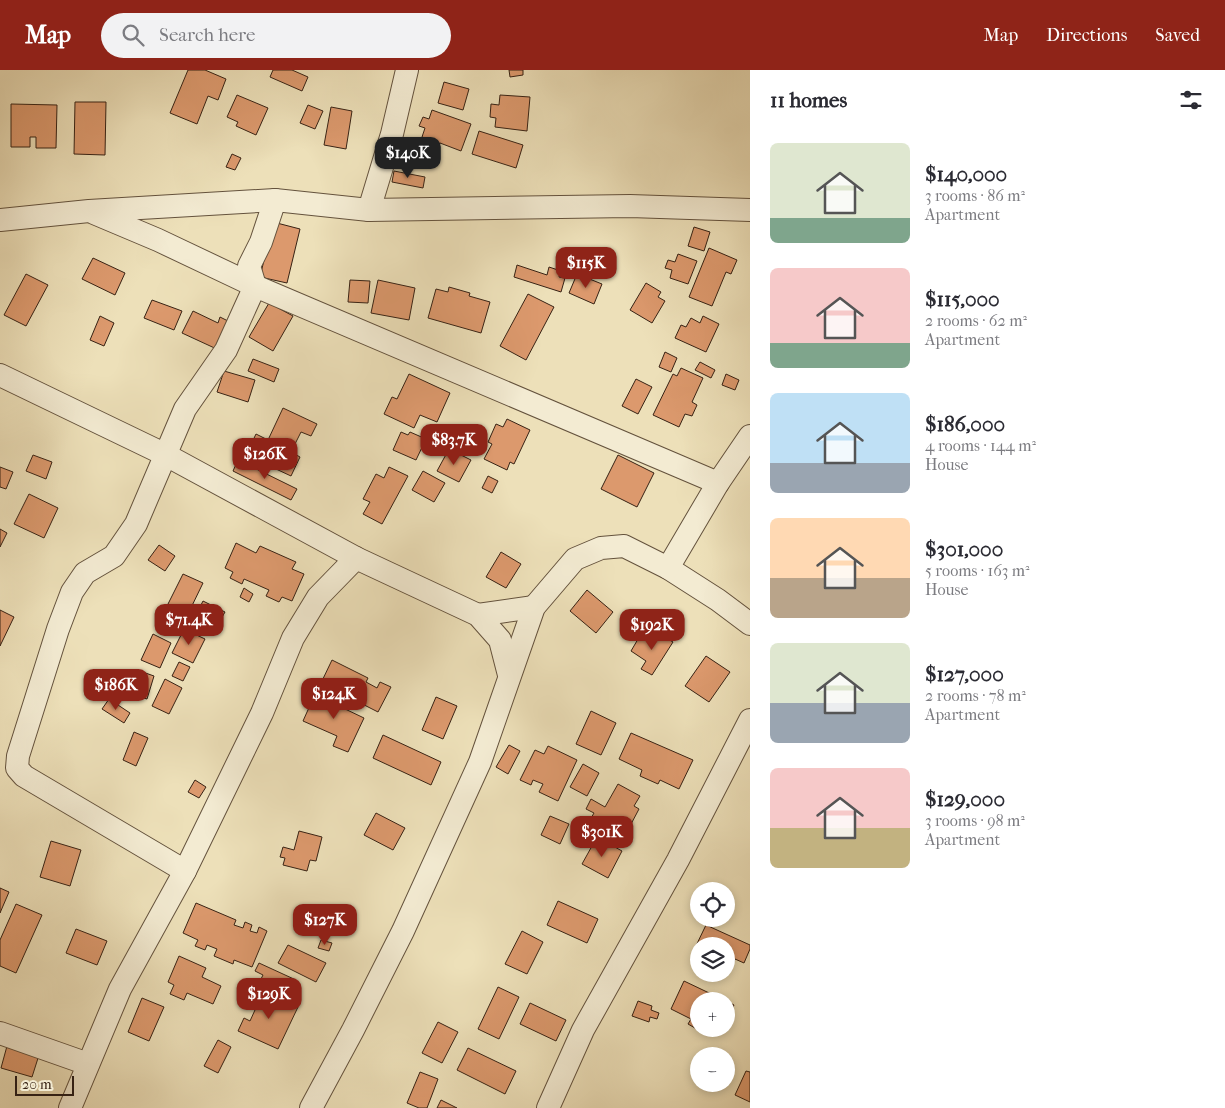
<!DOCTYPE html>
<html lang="en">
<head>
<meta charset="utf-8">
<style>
	body { margin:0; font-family:"IM FELL French Canon",serif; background:#f2f2f3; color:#2b2b33; height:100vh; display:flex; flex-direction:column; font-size:19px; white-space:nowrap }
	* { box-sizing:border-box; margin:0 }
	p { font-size:16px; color:#7c7c81 }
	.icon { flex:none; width:28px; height:28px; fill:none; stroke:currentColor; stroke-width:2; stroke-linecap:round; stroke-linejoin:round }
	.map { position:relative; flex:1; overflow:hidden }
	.drawer { display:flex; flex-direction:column; background:#fff; width:475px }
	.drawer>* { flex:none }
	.tools { position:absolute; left:690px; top:812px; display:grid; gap:10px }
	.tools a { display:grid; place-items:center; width:45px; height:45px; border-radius:50%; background:#fff; box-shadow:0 2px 8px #0003; font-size:25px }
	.scale { position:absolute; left:15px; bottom:12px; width:59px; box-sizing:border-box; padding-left:5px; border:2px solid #372214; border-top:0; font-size:14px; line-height:18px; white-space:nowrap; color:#372214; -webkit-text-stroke:4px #f3ebd2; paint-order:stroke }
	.price { position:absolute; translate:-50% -42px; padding:0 11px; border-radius:10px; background:#8f2418; color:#fff; font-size:16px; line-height:32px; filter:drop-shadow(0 1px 2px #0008) }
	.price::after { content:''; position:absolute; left:50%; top:30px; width:15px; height:11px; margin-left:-8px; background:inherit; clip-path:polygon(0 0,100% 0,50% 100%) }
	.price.current { background:#222; color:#fff }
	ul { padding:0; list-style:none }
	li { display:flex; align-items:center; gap:15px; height:125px; padding:0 20px }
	li span { display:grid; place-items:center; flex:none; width:140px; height:100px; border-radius:8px; color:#555 }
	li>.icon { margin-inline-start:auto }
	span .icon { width:60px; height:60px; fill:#fffc; stroke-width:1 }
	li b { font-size:21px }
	h2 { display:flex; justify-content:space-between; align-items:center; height:60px; padding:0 20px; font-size:21px }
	header { display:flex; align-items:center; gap:30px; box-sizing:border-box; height:70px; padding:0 25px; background:#8f2418; color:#fff }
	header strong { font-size:24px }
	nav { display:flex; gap:28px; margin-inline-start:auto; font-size:18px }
	.search { width:350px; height:45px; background:#f2f2f3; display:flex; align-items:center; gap:12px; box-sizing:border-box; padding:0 18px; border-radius:28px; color:#7c7c81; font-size:19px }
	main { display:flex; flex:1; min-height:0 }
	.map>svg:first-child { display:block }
</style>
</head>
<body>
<header>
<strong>Map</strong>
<div class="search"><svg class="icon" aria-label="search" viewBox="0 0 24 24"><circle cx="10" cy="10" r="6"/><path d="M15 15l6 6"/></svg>Search here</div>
<nav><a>Map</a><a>Directions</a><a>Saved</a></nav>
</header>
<main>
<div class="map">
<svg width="750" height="1038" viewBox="0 0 750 1038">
	<rect width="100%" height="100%" fill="#ede0b9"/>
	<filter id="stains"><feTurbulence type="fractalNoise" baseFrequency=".004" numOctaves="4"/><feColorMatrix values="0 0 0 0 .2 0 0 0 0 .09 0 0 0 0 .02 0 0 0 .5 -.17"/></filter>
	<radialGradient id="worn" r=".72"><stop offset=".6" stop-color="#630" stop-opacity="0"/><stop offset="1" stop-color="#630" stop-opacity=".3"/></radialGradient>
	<!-- building -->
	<g fill="#dc996d" stroke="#372214">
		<polygon points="188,0 205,0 226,9 218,30 208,26 197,54 170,43"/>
		<polygon points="273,0 292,0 308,7 302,21 270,7"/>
		<polygon points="509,0 523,0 523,5 510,7"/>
		<polygon points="444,12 469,19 463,40 438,33"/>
		<polygon points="237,25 268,38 256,65 236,56 238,52 227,47"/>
		<polygon points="500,25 530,27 527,61 495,57 496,48 490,47 491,34 499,35"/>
		<polygon points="75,32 106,32 105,85 74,84"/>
		<polygon points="11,34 57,35 56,78 36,78 36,67 30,67 30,77 11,77"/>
		<polygon points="308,35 323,41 315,59 300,53"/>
		<polygon points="331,37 352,41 346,79 324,75"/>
		<polygon points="432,40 471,54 461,81 440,73 438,79 426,75 428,69 422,67 425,58 419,56 423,47 429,49"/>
		<polygon points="479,61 523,75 516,98 472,84"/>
		<polygon points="417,81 438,86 436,93 416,88"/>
		<polygon points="232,84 241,88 235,100 226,97"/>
		<polygon points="394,101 425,107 423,118 392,112"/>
		<polygon points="273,152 300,159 287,213 260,207"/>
		<polygon points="694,157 710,162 704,181 688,176"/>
		<polygon points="709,178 737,190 731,204 726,202 712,236 689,227"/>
		<polygon points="678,184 697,191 688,214 670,208 672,200 665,198 668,190 675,192"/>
		<polygon points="93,188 125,203 115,225 82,209"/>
		<polygon points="517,195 547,205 549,197 561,201 559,207 565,208 561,222 514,207"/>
		<polygon points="26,204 48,215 26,256 4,245"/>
		<polygon points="577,204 602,214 594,234 569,223"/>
		<polygon points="350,210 370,211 368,233 348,232"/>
		<polygon points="378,210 415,218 409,250 371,243"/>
		<polygon points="646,213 661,222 658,227 665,231 652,253 630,240"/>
		<polygon points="449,217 470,223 469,226 490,232 481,263 428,248 436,219 448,222"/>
		<polygon points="528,224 554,237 526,290 500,276"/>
		<polygon points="152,230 182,241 174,260 144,248"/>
		<polygon points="269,233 293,246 273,281 249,267"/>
		<polygon points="193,241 218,253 220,247 234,254 221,281 182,263"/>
		<polygon points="100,246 114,253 104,276 90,270"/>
		<polygon points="703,246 719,254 706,282 675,268 681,255 686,257 691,248 700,253"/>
		<polygon points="665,282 677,288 671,302 659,297"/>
		<polygon points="253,289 279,299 274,312 248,301"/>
		<polygon points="700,292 715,300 711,308 695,300"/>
		<polygon points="681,298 703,308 692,332 697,335 692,346 685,344 679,357 653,345 673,304 677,306"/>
		<polygon points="224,301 255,310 248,332 217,322"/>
		<polygon points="409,304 450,323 437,352 420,345 414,358 384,344 392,327 397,329"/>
		<polygon points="726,304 739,310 735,320 722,315"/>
		<polygon points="636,309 652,317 638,344 622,336"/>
		<polygon points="283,338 317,354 311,366 301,362 291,382 300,387 291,406 246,385 256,364 268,370"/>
		<polygon points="507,349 530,360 514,394 510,392 507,400 484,389 492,374 488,372 496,354 503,357"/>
		<polygon points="401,362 408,365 410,362 426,369 416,390 393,380"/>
		<polygon points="449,379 471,390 459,412 437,401"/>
		<polygon points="33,385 52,392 46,409 26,401"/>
		<polygon points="618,385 654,403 637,437 601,419"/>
		<polygon points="238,390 297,419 291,430 233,401"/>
		<polygon points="0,397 13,402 6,419 0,417"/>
		<polygon points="389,397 408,406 382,454 363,444 370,432 363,429 376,404 384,408"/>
		<polygon points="423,401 445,413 434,432 412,420"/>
		<polygon points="488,406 498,411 492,423 482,418"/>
		<polygon points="29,424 58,438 44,468 14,454"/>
		<polygon points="0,459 7,463 0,477"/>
		<polygon points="236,473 256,483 260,476 296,492 292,499 304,504 292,531 282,527 279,532 266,526 269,520 244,509 242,514 230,508 233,502 225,498"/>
		<polygon points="159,475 175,486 165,501 148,490"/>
		<polygon points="501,482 521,494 506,518 486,507"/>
		<polygon points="183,504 203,513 187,546 167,536"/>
		<polygon points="244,518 253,524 249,532 240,527"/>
		<polygon points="587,520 613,542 596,563 570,541"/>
		<polygon points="203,531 225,542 214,561 193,551"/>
		<polygon points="0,540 14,547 0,576"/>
		<polygon points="184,559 205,569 193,593 172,583"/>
		<polygon points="654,561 673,572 652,605 641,599 646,591 631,581 641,564 649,569"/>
		<polygon points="153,564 171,573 160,598 141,590"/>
		<polygon points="706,586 730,602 709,632 685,616"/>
		<polygon points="332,590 368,608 366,612 377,618 380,612 391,617 378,642 321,613"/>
		<polygon points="179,592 190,597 183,611 172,606"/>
		<polygon points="137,600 154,606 147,629 130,624"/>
		<polygon points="165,609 182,618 169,644 152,636"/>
		<polygon points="316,622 344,635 343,638 364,648 348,682 333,676 337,666 303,651"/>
		<polygon points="436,627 457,636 443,669 422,660"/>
		<polygon points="109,629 130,643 124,653 102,639"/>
		<polygon points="591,641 616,653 601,685 576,674"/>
		<polygon points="134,662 148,668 136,696 123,690"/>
		<polygon points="631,663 693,690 679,719 660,710 658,714 640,706 642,700 619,689"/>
		<polygon points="383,665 441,692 431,715 373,688"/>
		<polygon points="509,675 520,681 508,704 496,697"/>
		<polygon points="548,676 577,690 558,731 539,722 543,714 533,710 531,715 520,710 535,680 544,684"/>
		<polygon points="583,694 599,703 587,726 570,717"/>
		<polygon points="195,710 206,717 199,728 188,722"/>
		<polygon points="618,714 640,726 634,736 639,739 621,773 587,755 594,743 586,739 591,729 605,737"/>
		<polygon points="376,743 405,758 393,780 364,765"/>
		<polygon points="550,746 569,754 560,774 541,765"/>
		<polygon points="299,761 322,767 316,791 310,790 307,801 283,795 285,788 280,787 283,777 294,780"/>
		<polygon points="597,767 622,781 608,808 582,794"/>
		<polygon points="51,771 81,780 70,816 40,807"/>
		<polygon points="0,818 9,822 0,843"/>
		<polygon points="558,831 598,849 587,873 547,855"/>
		<polygon points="196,833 236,850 234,855 243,858 245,852 252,855 250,861 257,863 259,857 267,861 252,897 234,890 233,894 214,886 217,879 207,875 205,880 195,876 198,870 183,863"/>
		<polygon points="16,834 42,845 16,903 0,896 0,870"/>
		<polygon points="706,855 750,875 750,879 744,893 735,889 730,899 726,898 726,876 699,876 699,885 693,882"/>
		<polygon points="76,859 107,871 97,895 66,883"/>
		<polygon points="522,861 543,872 527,904 505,894"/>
		<polygon points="321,870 332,873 329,881 318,878"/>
		<polygon points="288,875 326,893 316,912 278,893"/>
		<polygon points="179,886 206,898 202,907 221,916 213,934 187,923 184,930 170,924 174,915 168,912"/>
		<polygon points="259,893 296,910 287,928 258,915 263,905 255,901"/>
		<polygon points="684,911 726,931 699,931 699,952 695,958 688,954 691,949 671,939"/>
		<polygon points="498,917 519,927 499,969 478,959"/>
		<polygon points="265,922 298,937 278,979 238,961 244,948 250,951 255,940 250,937 256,926 262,928"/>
		<polygon points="142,928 164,937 149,971 128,962"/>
		<polygon points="638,931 652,936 651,940 659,943 657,949 650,947 649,952 632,946"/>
		<polygon points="726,931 734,935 726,950"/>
		<polygon points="530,933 566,950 556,971 520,954"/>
		<polygon points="438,952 458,962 442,993 422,983"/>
		<polygon points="218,970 231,977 218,1003 204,996"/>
		<polygon points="7,976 39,985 32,1007 1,998"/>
		<polygon points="468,978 516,1001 505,1024 457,1000"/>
		<polygon points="746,1001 750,1002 750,1032 735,1025"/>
		<polygon points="420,1002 438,1009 427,1038 419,1038 407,1033"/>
		<polygon points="441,1030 457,1038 437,1038"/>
	</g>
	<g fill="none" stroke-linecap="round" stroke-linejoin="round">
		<!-- street casing -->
		<g stroke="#64523d" stroke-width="24">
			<g id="street">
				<polyline points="369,140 392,64 407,0"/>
				<polyline points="94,143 158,170 255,216 718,413"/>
				<polyline points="0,150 89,141 275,130 369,140 630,136 750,140"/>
				<polyline points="0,305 166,385 356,488 478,545 500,570 509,605"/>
				<polyline points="750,366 718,413 668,498 718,530 750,554"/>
				<polyline points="478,545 534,537"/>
				<polyline points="185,801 24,706 17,698 18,686 58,559 72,522 85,503 114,486 136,454 185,339 226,280 255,216 249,196 261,172 275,130"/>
				<polyline points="0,963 88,994"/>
				<polyline points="70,1038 120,919 185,801 262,643 293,568 318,527 356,488"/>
				<polyline points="311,1038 353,960 403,861 480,692 534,537 575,489 601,478 624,476 668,498"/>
				<polyline points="548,1038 583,960 678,790 750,650"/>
			</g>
		</g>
		<!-- street -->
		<use href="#street" stroke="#f3ebd2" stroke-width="22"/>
	</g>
	<rect width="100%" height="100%" filter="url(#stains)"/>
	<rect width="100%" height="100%" fill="url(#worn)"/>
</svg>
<div class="tools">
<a><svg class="icon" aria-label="locate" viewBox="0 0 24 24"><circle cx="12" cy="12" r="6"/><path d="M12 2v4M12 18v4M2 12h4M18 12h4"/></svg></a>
<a><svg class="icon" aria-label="layers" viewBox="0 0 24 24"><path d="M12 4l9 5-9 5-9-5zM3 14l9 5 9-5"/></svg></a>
<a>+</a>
<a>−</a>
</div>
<div class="scale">20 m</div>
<b class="price current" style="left:408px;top:109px">$140K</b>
<b class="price" style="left:586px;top:219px">$115K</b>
<b class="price" style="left:454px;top:396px">$83.7K</b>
<b class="price" style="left:265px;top:410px">$126K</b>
<b class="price" style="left:189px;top:576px">$71.4K</b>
<b class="price" style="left:652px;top:581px">$192K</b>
<b class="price" style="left:116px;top:641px">$186K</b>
<b class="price" style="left:334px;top:650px">$124K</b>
<b class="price" style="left:602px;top:788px">$301K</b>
<b class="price" style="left:325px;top:876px">$127K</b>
<b class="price" style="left:269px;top:950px">$129K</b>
</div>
<section class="drawer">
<h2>11 homes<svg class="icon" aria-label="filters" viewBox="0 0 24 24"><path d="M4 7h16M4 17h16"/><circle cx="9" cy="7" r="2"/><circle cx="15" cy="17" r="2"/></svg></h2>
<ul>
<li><span style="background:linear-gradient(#dfe7d0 75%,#7fa58c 0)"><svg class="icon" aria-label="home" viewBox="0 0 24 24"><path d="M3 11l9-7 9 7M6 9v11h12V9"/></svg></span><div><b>$140,000</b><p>3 rooms · 86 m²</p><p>Apartment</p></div></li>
<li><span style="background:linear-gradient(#f6c9c9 75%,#7fa58c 0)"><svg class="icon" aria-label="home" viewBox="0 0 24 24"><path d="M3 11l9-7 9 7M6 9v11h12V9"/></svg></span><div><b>$115,000</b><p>2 rooms · 62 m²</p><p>Apartment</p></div></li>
<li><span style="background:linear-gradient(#bfe0f5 70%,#9aa5b1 0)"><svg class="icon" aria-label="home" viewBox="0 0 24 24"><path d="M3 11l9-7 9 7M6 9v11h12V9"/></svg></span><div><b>$186,000</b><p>4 rooms · 144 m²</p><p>House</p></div></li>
<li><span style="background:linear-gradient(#ffd9b3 60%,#b9a48a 0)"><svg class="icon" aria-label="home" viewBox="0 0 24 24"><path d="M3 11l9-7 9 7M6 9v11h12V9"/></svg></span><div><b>$301,000</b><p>5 rooms · 163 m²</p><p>House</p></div></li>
<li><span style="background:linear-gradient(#dfe7d0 60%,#9aa5b1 0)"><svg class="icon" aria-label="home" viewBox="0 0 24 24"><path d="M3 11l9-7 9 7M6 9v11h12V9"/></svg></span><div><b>$127,000</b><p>2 rooms · 78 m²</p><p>Apartment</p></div></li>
<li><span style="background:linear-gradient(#f6c9c9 60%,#c2b280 0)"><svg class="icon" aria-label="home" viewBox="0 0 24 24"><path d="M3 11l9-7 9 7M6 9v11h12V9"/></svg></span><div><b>$129,000</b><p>3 rooms · 98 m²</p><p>Apartment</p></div></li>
</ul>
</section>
</main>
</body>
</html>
